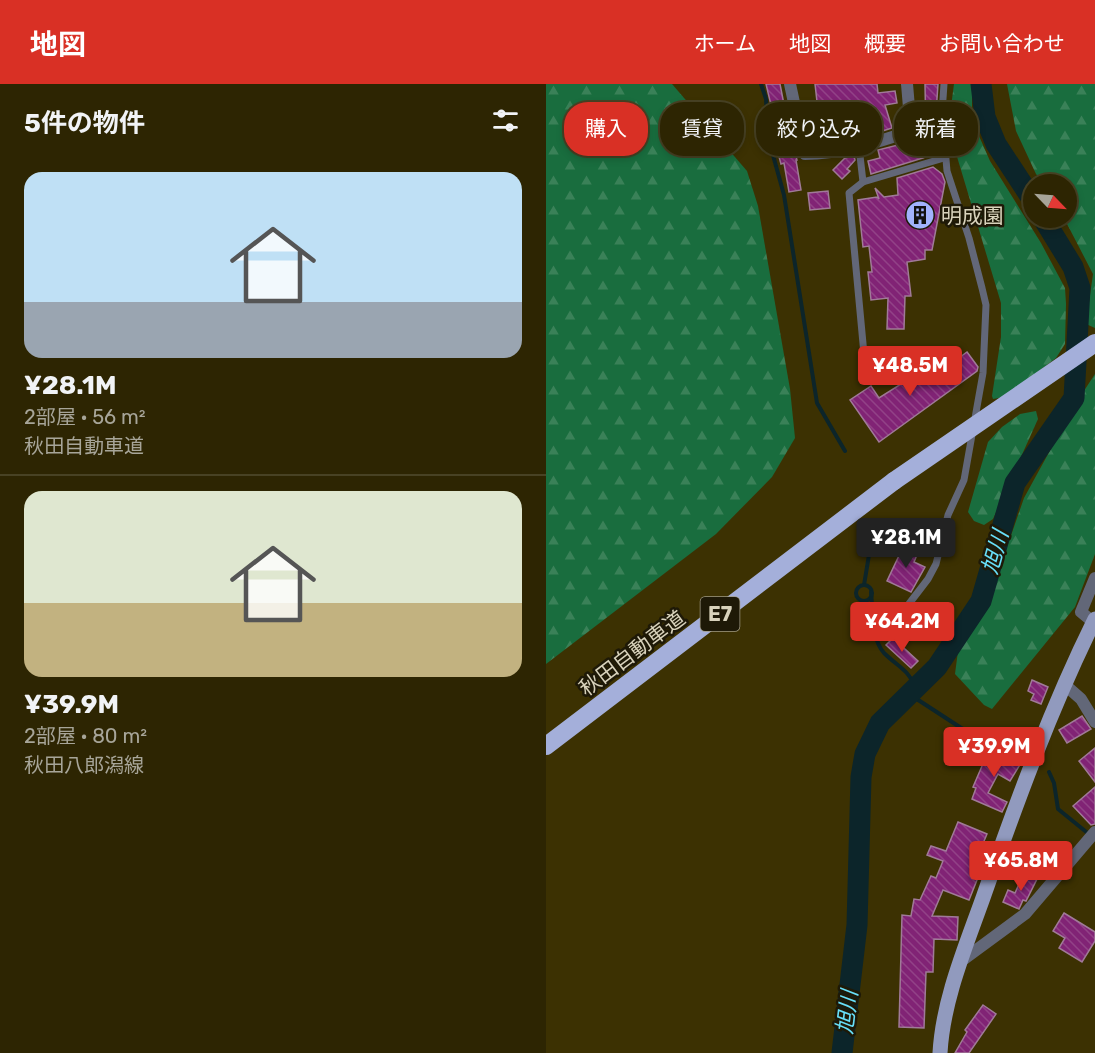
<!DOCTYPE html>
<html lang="ja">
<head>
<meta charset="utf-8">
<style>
	body { margin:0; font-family:Rubik,"Noto Sans JP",sans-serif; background:#352d0c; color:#f1f3f6; height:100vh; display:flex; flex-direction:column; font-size:22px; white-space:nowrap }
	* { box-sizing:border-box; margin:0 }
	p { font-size:20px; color:#a7a599 }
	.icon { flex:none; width:33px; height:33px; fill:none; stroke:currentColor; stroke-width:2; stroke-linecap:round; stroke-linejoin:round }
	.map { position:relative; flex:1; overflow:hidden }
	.drawer { display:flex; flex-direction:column; background:#2d2502; width:546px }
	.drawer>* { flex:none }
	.banner { position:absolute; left:18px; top:18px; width:441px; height:54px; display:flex; gap:12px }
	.needle { width:39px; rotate:115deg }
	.tools { position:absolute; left:477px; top:90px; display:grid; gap:12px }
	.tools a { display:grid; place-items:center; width:54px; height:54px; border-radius:50%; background:#2d2502; box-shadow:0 3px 9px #0003,0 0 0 2px #484224; font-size:30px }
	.price { position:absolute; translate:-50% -51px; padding:0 14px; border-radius:6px; background:#d93025; color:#fff; font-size:20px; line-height:39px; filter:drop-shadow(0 2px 3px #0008) }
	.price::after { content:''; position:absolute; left:50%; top:36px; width:18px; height:14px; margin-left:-9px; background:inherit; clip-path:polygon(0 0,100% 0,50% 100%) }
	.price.current { background:#222; color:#fff }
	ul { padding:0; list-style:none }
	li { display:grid; align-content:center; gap:12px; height:318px; padding:0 24px }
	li+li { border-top:2px solid #484224 }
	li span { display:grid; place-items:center; height:186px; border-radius:18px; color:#555 }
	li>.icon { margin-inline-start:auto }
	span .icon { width:108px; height:108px; fill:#fffc; stroke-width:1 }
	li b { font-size:26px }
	h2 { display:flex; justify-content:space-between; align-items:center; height:72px; padding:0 24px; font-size:26px }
	.pill { padding:0 21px; border-radius:24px; background:#2d2502; box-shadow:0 3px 9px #0003,0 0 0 2px #484224; font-size:21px; line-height:54px }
	.pill.current { background:#d93025; color:#fff }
	header { display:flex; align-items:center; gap:36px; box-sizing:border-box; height:84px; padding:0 30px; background:#d93025; color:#fff }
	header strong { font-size:28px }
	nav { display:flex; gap:33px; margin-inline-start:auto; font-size:21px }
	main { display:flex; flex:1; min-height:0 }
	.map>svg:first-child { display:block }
</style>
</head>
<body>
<header>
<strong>地図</strong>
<nav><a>ホーム</a><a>地図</a><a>概要</a><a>お問い合わせ</a></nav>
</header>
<main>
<section class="drawer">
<h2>5件の物件<svg class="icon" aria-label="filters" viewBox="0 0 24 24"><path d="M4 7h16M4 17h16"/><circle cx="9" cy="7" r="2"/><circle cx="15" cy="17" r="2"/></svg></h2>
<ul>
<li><span style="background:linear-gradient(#bfe0f5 70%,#9aa5b1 0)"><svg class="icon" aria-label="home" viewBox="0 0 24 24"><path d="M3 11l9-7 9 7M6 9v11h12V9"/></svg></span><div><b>¥28.1M</b><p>2部屋 · 56 m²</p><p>秋田自動車道</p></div></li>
<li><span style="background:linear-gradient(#dfe7d0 60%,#c2b280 0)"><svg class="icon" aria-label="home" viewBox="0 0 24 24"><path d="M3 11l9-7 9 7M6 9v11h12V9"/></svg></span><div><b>¥39.9M</b><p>2部屋 · 80 m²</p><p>秋田八郎潟線</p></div></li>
</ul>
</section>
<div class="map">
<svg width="549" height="969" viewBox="0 0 549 969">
	<defs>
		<pattern id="forest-firs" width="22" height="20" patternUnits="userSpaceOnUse" patternTransform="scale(1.5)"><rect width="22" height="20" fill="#196d3e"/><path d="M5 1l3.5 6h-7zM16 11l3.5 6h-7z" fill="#3a8158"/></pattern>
		<pattern id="building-back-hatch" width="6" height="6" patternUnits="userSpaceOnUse" patternTransform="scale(1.5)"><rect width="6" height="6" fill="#812375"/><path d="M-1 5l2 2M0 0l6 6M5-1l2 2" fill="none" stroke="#924287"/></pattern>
	</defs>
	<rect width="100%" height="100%" fill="#3c3102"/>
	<!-- forest -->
	<g fill="url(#forest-firs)">
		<polygon points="0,0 126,0 201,87 212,122 244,305 249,354 226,393 170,450 0,580"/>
		<polygon points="408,0 426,0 426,36 444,77 495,159 519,204 520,220 519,260 510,274 459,313 447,315 446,312 455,253 455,219 409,66 405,23"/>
		<polygon points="461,0 549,0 549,244 540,240 547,190 518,134 520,134 520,100 498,100 490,90 470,47"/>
		<polygon points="549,290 549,470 529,523 446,625 438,621 409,590 412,567 442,518 478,414 530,319"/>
		<polygon points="490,327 492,335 447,435 438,441 428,437 422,428 442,358 456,343 474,330"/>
	</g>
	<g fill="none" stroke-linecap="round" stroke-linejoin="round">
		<!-- stream -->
		<g stroke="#0c252a" stroke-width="4">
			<polyline points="215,0 220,15 222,53 238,111 271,319 299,367"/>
			<polyline points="318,501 324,465"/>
			<circle cx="318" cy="509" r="8"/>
			<path d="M325,508C327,526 325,555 338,569C351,582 363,586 370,604"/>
			<polyline points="363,610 426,651 475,671"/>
			<polyline points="503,688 508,699 512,725 544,751"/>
		</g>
		<!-- river -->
		<g stroke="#0c252a" stroke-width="21">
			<polyline points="435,0 439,33 450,60 488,118"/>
			<polyline points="296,969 311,841 315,693 319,670 334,639 391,583 435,517 469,399 528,314 534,204 527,183 497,134"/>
		</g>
	</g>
	<!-- building -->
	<g fill="url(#building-back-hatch)" stroke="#a07a98" stroke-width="1.5">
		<polygon points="220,0 234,0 243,46 251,76 250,76 255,106 243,108 238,79 235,80 232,69 236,67"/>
		<polygon points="269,0 331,0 332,9 349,7 351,19 339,21 346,44 327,50 272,57 271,46 268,46 267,36 273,35"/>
		<polygon points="379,0 392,0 390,29 394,66 388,66 389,70 373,71 377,74 325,90 322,77 334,74 332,66 380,54"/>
		<polygon points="308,72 309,76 301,85 304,87 296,95 287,86 299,74"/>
		<polygon points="387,83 396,90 399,98 386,166 379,166 379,175 361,178 365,212 359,212 358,245 341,245 342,214 325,216 322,188 326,188 323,162 317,163 312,116 331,113 333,115 329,104 338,113 352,111 351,94"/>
		<polygon points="282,107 284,124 264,126 262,109"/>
		<polygon points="421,268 432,283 431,287 333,358 304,316 325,302 333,314 385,281 391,290"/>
		<polygon points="359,459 373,466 368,478 379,483 365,508 341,497"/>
		<polygon points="347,554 372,577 365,584 340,561"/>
		<polygon points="486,596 502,603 495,620 485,616 488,610 482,607"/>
		<polygon points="536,632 545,645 521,659 513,646"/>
		<polygon points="449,664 475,679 464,697 452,690 442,709 461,718 456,728 426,715 430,704 427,703 436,682 443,669 445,670"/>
		<polygon points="549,664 549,698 533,677"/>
		<polygon points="549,703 549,740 545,741 527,722"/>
		<polygon points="412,738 441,750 425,788 433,791 423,816 397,806 386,832 412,833 411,856 388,855 387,888 380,888 378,944 353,943 356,831 365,832 368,815 374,816 385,792 390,794 397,777 381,771 385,762 400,767"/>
		<polygon points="478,789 491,795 480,817 477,816 473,825 457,818 462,806 469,809"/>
		<polygon points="518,829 549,848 549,857 536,878 513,864 519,854 507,847"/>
		<polygon points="437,921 450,930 423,969 409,969 421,948 419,946"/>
	</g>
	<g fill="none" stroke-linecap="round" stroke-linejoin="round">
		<!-- service -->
		<g stroke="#626778" stroke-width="7">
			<polyline points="313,63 317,98 398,74"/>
			<polyline points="317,98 303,109 319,281"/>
			<polyline points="359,525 382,495 390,480 402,431 418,396 437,289 440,221 436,204 423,154 401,87 396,29 398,0"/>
		</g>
		<!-- minor -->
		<g stroke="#626778" stroke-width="12">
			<path d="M244,0L259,70C296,70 331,58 365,47L361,0"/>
			<polyline points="547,538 535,528 549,494"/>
			<polyline points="518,600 535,615 549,638"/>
			<polyline points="414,878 479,830 549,748"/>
		</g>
		<!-- primary -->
		<path stroke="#919abe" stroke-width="15" d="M394,969C397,915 420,862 438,811C471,717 505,624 549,535"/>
		<!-- motorway -->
		<polyline stroke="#a4afda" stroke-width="18" points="0,662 348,397"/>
		<!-- motorway-bridge -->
		<polyline stroke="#a4afda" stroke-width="18" points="348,397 549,259"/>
	</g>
	<!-- icons -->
	<defs>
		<g id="building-disc" transform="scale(1.5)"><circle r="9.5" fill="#a1b2fd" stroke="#1e1907"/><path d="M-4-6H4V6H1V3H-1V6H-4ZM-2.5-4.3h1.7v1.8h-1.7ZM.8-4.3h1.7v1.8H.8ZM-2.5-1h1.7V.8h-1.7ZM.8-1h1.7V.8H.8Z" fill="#111"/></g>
	</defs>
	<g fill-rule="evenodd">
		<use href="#building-disc" x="374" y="131"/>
	</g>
	<g text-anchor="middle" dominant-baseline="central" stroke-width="5" stroke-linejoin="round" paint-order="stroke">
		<!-- shield labels -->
		<rect fill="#1e1907" stroke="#a09a85" stroke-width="1.5" x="154.5" y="513" width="39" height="34" rx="4.5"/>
		<g font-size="20" font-weight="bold" fill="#d8d2bb">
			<text x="174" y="530">E7</text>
		</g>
		<!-- poi labels -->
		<g font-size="21" fill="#d8d2bb" stroke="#1e1907" text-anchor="start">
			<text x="395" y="131">明成園</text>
		</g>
		<!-- street labels -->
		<g font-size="21" fill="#d8d2bb" stroke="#1e1907">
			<text transform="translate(86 569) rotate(-37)">秋田自動車道</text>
		</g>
		<!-- water labels -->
		<g font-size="22" font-style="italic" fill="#68e0fa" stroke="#1e1907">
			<text transform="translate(449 468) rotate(-74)">旭川</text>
			<text transform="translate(301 928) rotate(-83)">旭川</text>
		</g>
	</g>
</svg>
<div class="tools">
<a><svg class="needle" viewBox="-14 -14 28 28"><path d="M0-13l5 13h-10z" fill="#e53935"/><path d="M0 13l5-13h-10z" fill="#a7a599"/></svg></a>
</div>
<b class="price" style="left:364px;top:313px">¥48.5M</b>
<b class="price current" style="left:360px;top:485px">¥28.1M</b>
<b class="price" style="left:356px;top:569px">¥64.2M</b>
<b class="price" style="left:448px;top:694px">¥39.9M</b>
<b class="price" style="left:475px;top:808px">¥65.8M</b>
<div class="banner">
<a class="pill current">購入</a>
<a class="pill">賃貸</a>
<a class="pill">絞り込み</a>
<a class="pill">新着</a>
</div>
</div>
</main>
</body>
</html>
